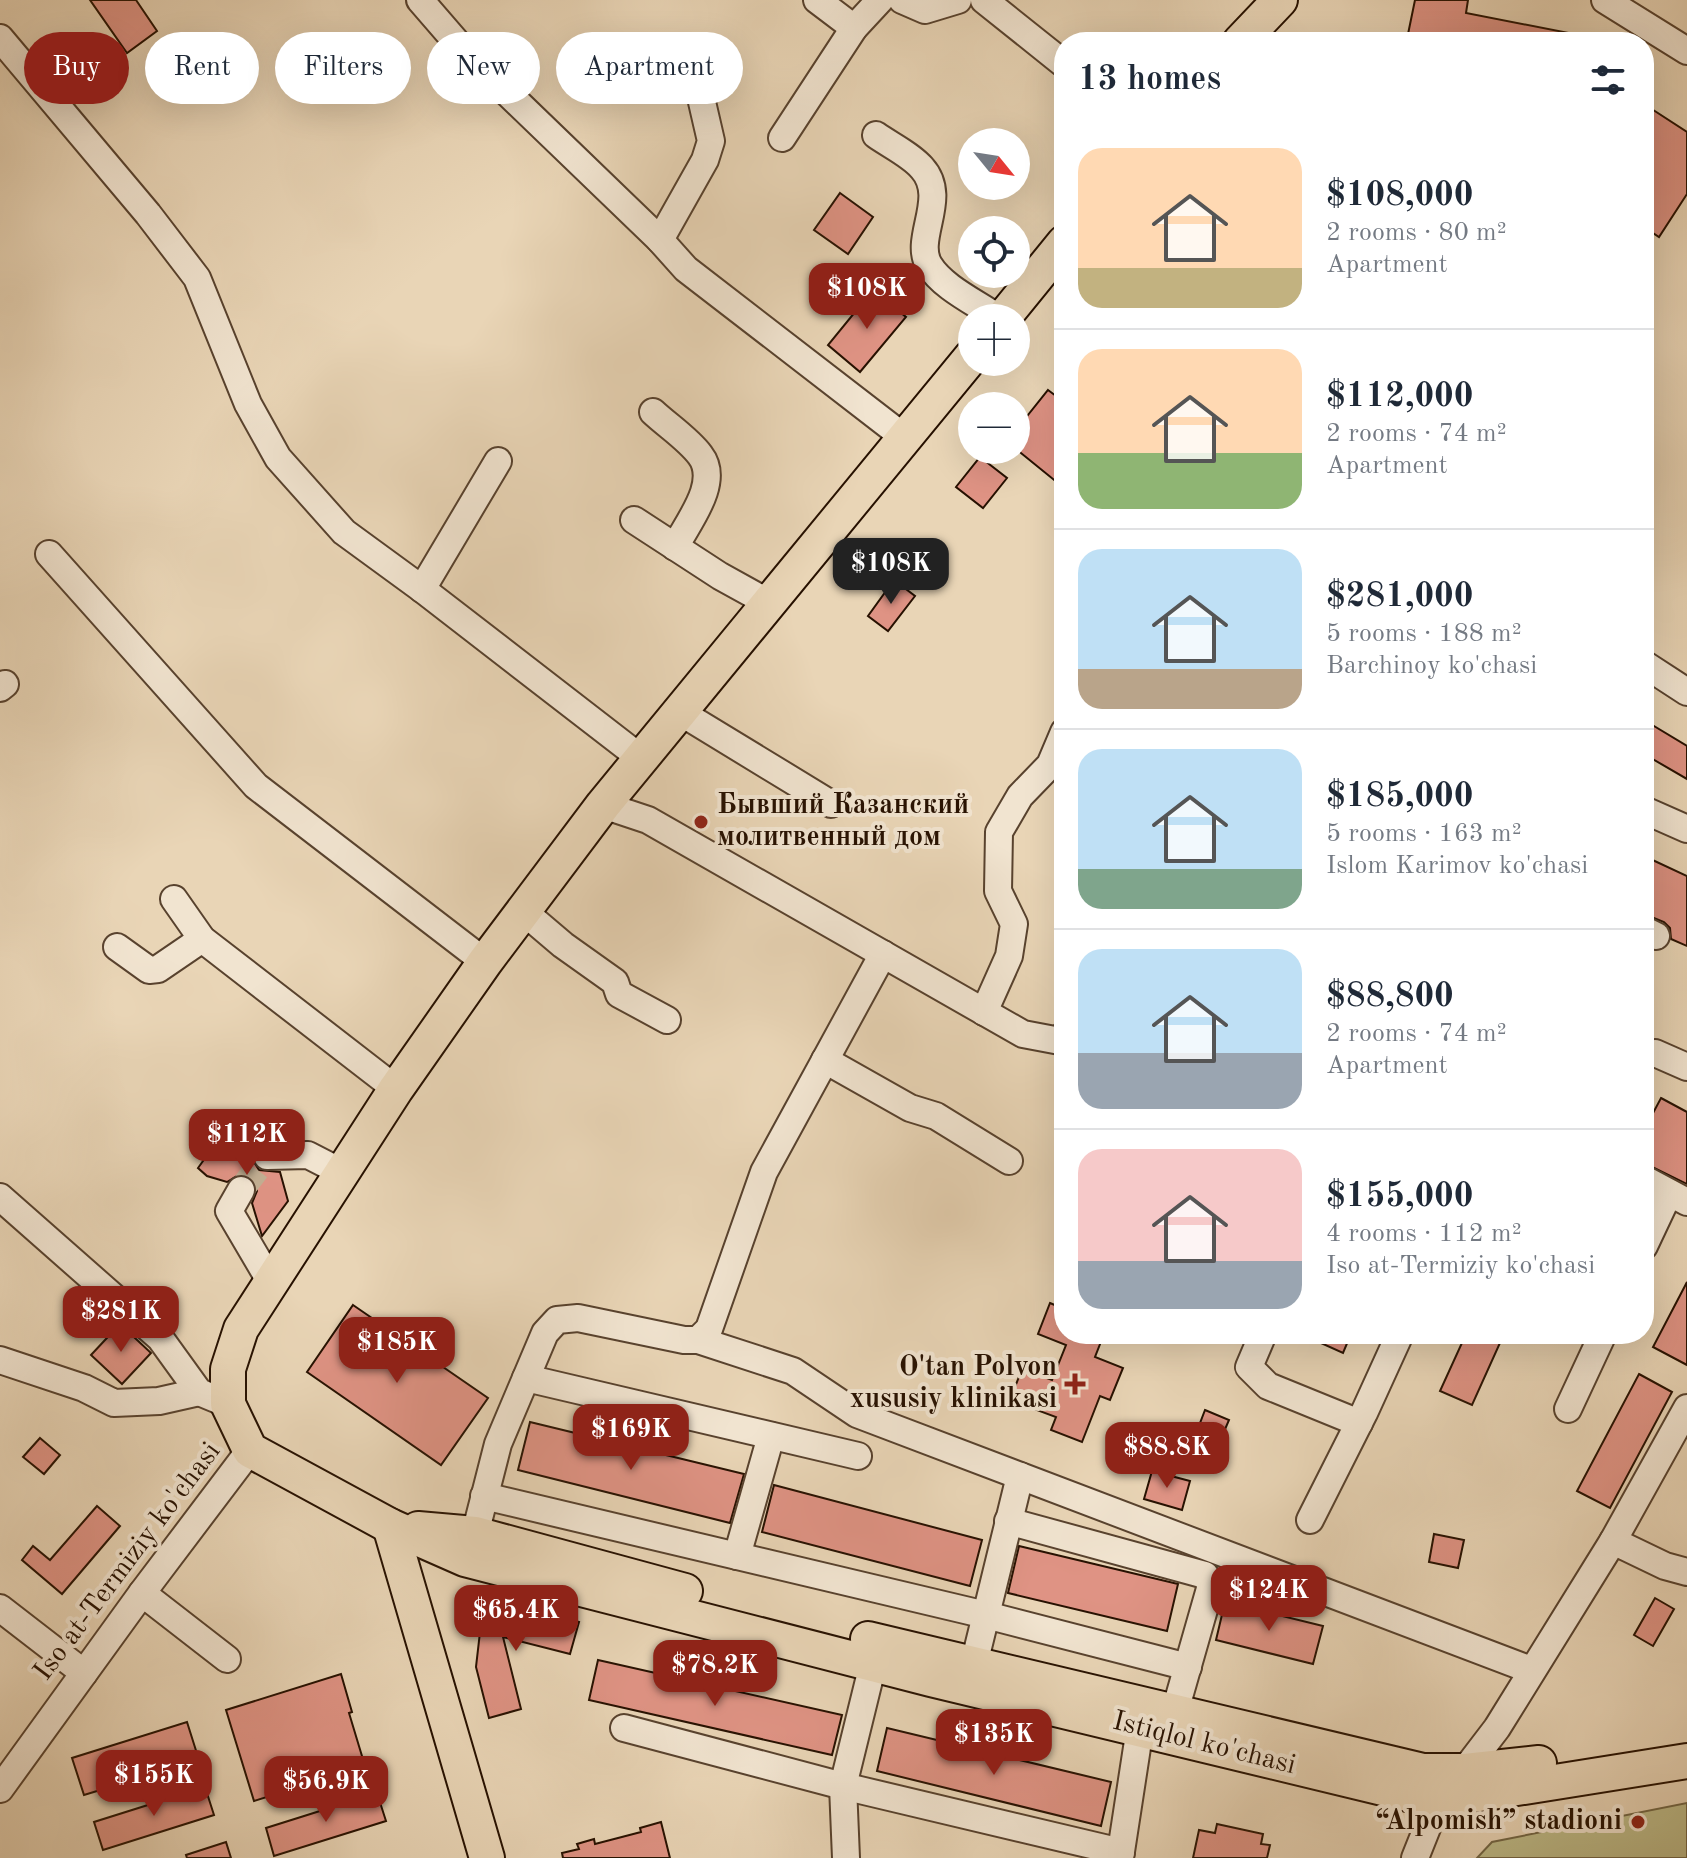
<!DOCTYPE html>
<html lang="en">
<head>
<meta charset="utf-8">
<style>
	body { margin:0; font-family:"Old Standard TT",serif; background:#f2f2f3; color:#1f2937; height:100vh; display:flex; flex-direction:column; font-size:30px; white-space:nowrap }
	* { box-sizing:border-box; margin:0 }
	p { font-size:26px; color:#747a83 }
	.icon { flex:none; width:44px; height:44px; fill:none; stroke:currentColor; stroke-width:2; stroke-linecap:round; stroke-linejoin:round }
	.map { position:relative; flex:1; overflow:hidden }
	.side { position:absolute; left:1054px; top:32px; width:600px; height:1312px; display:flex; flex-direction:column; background:#fff; border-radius:32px; box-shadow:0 8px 32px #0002 }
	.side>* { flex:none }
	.banner { position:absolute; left:24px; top:32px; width:760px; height:72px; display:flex; gap:16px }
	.needle { width:52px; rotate:120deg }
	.controls { position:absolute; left:958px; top:128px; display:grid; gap:16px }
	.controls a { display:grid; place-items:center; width:72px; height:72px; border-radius:50%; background:#fff; box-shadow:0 8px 32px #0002; font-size:40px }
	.price { position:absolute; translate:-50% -68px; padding:0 18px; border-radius:16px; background:#8f2418; color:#fff; font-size:26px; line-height:52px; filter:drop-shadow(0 2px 4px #0008) }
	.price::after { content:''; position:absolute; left:50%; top:48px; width:24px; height:18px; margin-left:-12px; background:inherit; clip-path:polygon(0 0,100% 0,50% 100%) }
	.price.on { background:#222; color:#fff }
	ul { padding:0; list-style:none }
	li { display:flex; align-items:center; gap:24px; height:200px; padding:0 24px }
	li+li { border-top:2px solid #e0e1e3 }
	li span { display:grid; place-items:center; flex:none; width:224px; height:160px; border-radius:24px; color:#555 }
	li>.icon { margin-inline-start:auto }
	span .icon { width:96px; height:96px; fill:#fffc; stroke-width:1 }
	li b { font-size:34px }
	h2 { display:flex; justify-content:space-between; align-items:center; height:96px; padding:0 24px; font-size:34px }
	.tag { padding:0 28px; border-radius:36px; background:#fff; box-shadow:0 8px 32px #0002; font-size:28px; line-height:72px }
	.tag.on { background:#8f2418; color:#fff }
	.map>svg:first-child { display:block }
</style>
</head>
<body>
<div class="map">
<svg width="1687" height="1858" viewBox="0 0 1687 1858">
	<rect width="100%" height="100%" fill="#e9d5b6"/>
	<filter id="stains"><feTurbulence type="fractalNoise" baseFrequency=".0025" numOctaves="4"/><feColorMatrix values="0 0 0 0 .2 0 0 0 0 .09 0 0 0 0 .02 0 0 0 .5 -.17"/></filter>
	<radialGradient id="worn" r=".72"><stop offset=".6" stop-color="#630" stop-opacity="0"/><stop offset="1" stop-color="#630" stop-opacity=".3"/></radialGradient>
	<!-- green -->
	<polygon fill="#bdbb89" stroke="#726645" stroke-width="2" points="1687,1803 1687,1858 1477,1858 1492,1842"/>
	<!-- building -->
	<g fill="#df9384" stroke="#271101" stroke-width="2">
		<polygon points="90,0 136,0 157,31 127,53"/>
		<polygon points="1415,0 1468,0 1466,13 1579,35 1578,42 1422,42 1407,39"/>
		<polygon points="1644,104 1687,132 1687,194 1659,237 1644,227"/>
		<polygon points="840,193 873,217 848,254 814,230"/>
		<polygon points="873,290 906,317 860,372 828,345"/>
		<polygon points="1048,390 1064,402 1064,488 1016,449 1016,430"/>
		<polygon points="980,457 1007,478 983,508 956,487"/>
		<polygon points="894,580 915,596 888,631 868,616"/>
		<polygon points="1644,720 1687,746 1687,779 1644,754"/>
		<polygon points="1644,856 1687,876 1687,946 1671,939 1670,928 1664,922 1644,914"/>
		<polygon points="1661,1098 1687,1112 1687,1184 1644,1163 1644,1130"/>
		<polygon points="226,1129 252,1150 253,1147 253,1148 251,1157 259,1170 280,1172 288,1201 262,1236 252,1203 257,1191 254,1181 248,1176 240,1174 227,1182 207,1176 198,1168"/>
		<polygon points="1687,1282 1687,1365 1653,1347"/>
		<polygon points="1050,1303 1064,1309 1064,1334 1104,1334 1095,1357 1123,1368 1110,1400 1100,1396 1082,1442 1051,1430 1056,1417 1010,1400 1022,1369 1052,1380 1066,1345 1038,1334"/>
		<polygon points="353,1305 488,1398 441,1465 307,1372"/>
		<polygon points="120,1324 151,1353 122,1384 91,1355"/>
		<polygon points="1301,1334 1351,1334 1343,1353"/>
		<polygon points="1466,1334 1504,1334 1472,1405 1440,1391"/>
		<polygon points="1639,1374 1672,1392 1610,1508 1577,1491"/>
		<polygon points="1205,1410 1229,1420 1220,1441 1197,1431"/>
		<polygon points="530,1422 744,1474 730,1523 518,1470"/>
		<polygon points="40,1438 60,1455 44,1474 23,1457"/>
		<polygon points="1152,1471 1190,1481 1182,1510 1144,1499"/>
		<polygon points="774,1485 982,1540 970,1586 762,1532"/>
		<polygon points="97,1506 120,1526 62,1594 22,1560 33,1546 50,1560"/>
		<polygon points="1434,1534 1464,1540 1458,1568 1429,1562"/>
		<polygon points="1019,1546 1178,1584 1167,1631 1008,1593"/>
		<polygon points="1655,1598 1674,1609 1653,1646 1634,1635"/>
		<polygon points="1225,1602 1323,1626 1313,1664 1216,1640"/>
		<polygon points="524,1608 579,1622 570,1654 503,1637 521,1709 489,1718 476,1667 480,1632 476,1628 487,1616 492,1621 523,1612"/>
		<polygon points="598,1660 842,1715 832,1755 589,1700"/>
		<polygon points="341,1674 352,1712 349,1713 365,1766 254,1801 226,1710"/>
		<polygon points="187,1722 199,1760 84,1795 72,1758"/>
		<polygon points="887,1728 1111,1782 1101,1826 877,1771"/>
		<polygon points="205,1787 214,1815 103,1850 94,1822"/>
		<polygon points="377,1793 386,1821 274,1856 266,1828"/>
		<polygon points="661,1822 670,1858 563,1858 562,1853 579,1849 577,1844 594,1839 595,1844 641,1832 640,1828"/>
		<polygon points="1217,1824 1263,1834 1261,1844 1270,1845 1267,1858 1193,1858 1199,1830 1215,1833"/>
		<polygon points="226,1842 231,1858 187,1858 186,1855"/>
	</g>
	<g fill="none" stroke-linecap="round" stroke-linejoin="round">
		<!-- minor-tunnel -->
		<polyline stroke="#c2ae92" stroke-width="26" stroke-dasharray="26 13" stroke-linecap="butt" points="241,1190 267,1156"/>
		<!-- minor casing -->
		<g stroke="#58422e" stroke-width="30">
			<g id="minor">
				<polyline points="420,0 465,52 660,240 686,269 905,438"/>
				<polyline points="817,0 854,28"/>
				<polyline points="902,0 925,10 958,0"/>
				<polyline points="984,0 1064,64"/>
				<polyline points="1605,0 1687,51"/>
				<polyline points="0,38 148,214 197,278 248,404 278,458 344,532 422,589 642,759"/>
				<path d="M876,135C890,145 911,155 922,168C949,198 913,238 929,265C943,288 977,303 998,318"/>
				<polyline points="782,138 854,28 880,0"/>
				<polyline points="660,240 705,160 711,141 702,102"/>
				<path d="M653,412C668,426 688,439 700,455C721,482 688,522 675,547"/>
				<polyline points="634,520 720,576 769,603"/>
				<polyline points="49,554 256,786 485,962"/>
				<polyline points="422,589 498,461"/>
				<polyline points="1644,664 1687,692"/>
				<polyline points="0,688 5,684"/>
				<polyline points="680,712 831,804"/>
				<polyline points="603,805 648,820 1023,1034 1060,1041 1064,1035"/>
				<polyline points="1644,810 1687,829"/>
				<polyline points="174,899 202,939 396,1089"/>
				<polyline points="523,911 563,945 615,982 619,994 667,1020"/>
				<polyline points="1644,930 1656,936"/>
				<polyline points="117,947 149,970 158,969 202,939"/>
				<polyline points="984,1012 1009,956 1014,924 998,891 999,832 1020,796 1050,765 1064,732"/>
				<polyline points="1644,1055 1655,1053 1687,1067"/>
				<polyline points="825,1060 910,1108 936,1116 1009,1161"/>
				<polyline points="267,1156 308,1155 343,1173"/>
				<polyline points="1644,1179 1687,1202"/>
				<polyline points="241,1190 229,1211 272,1284"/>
				<polyline points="0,1197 160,1338 199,1392 228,1404"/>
				<polyline points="1644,1246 1669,1193"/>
				<polyline points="1263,1334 1249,1367 1268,1386 1359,1423"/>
				<polyline points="698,1340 709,1329 764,1172 883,954"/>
				<polyline points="0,1360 84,1388 114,1403 159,1401 199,1392"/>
				<polyline points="526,1378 858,1456"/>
				<polyline points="1568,1409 1603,1334"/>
				<polyline points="484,1496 986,1615 1188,1667"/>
				<polyline points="1310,1520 1364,1413 1400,1334"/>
				<polyline points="1008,1521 1205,1575 1211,1585 1175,1711"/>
				<polyline points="1613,1541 1665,1566 1687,1572"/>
				<polyline points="468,1552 475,1534 498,1444 545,1333 557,1320 578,1318 684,1340 698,1340 793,1371 857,1414 1531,1670"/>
				<polyline points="737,1556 771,1436"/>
				<polyline points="142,1593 227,1659"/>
				<polyline points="0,1608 84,1673"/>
				<polyline points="974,1664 1020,1476"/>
				<polyline points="624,1728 843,1786 1121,1852"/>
				<polyline points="0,1789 142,1593 250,1450"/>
				<polyline points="846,1858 843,1786 873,1664"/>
				<polyline points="1120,1858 1140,1728"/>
				<polyline points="1415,1858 1429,1823 1442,1800 1497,1728 1613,1541 1687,1408"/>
			</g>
		</g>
		<!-- major casing -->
		<g stroke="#271101" stroke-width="38">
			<g id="major">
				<polyline points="1240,42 1280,0"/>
				<polyline points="1003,318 1064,243"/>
				<polyline points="972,356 603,805 485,962 396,1089 241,1329 228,1369 228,1404 250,1450 390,1526 465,1559 931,1679 1420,1797 1442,1800 1687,1761"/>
				<polyline points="390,1526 487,1858"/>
				<polyline points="418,1529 475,1534 685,1591"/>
				<polyline points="868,1639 1423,1771 1465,1771 1539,1763"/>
			</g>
		</g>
		<!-- minor -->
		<use href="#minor" stroke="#f1e4d0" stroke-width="26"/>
		<!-- major -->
		<use href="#major" stroke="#e9d5b6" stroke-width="34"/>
	</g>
	<!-- markers -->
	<g fill="#8f2418" stroke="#f1e4d0" stroke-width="3">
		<circle cx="701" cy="822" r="8"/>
		<path d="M1071 1372h8v8h8v8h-8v8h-8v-8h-8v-8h8z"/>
		<circle cx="1638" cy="1822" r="8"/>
	</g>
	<g text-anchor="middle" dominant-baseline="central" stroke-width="8" stroke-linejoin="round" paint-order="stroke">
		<!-- poi labels -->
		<g font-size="28" font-weight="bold" fill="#271101" stroke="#f1e4d0" text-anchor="end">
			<text x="717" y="806" text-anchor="start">Бывший Казанский<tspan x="717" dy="32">молитвенный дом</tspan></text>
			<text x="1057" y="1368">O'tan Polvon<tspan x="1057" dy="32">xususiy klinikasi</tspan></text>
			<text x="1622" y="1822">“Alpomish” stadioni</text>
		</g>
		<!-- street labels -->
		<g font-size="28" fill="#271101" stroke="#f1e4d0">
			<text transform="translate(128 1562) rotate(-53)">Iso at-Termiziy ko'chasi</text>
			<text transform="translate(1204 1744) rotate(14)">Istiqlol ko'chasi</text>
		</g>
	</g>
	<rect width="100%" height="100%" filter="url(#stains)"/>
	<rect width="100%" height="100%" fill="url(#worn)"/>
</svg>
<div class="controls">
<a><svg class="needle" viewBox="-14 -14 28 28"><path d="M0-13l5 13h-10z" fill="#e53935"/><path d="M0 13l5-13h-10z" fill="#747a83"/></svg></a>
<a><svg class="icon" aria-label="locate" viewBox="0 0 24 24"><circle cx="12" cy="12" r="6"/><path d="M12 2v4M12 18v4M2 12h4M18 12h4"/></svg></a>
<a>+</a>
<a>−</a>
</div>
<b class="price" style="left:867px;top:331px">$108K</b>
<b class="price on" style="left:891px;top:606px">$108K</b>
<b class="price" style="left:247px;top:1177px">$112K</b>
<b class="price" style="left:121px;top:1354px">$281K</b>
<b class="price" style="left:397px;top:1385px">$185K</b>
<b class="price" style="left:631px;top:1472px">$169K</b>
<b class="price" style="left:1167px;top:1490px">$88.8K</b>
<b class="price" style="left:1269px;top:1633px">$124K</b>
<b class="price" style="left:516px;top:1653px">$65.4K</b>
<b class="price" style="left:715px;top:1708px">$78.2K</b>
<b class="price" style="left:994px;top:1777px">$135K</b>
<b class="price" style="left:154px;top:1818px">$155K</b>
<b class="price" style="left:326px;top:1824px">$56.9K</b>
<div class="banner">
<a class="tag on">Buy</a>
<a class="tag">Rent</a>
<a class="tag">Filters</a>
<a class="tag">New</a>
<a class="tag">Apartment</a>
</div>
<section class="side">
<h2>13 homes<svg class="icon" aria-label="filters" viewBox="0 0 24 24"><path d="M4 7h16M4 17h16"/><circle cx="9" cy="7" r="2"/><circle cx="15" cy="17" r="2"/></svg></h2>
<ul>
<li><span style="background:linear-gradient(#ffd9b3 75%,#c2b280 0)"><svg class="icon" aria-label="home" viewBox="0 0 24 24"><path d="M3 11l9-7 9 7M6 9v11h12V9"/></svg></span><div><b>$108,000</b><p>2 rooms · 80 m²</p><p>Apartment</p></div></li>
<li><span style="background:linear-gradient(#ffd9b3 65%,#8fb573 0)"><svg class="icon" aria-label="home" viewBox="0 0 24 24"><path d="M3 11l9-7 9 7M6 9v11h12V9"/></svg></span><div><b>$112,000</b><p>2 rooms · 74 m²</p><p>Apartment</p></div></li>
<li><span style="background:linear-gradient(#bfe0f5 75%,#b9a48a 0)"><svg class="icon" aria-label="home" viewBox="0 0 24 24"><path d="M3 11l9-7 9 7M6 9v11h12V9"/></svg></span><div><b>$281,000</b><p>5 rooms · 188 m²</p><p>Barchinoy ko'chasi</p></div></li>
<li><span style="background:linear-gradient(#bfe0f5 75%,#7fa58c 0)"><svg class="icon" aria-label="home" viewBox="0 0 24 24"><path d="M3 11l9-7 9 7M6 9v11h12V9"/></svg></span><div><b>$185,000</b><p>5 rooms · 163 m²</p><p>Islom Karimov ko'chasi</p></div></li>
<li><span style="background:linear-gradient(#bfe0f5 65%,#9aa5b1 0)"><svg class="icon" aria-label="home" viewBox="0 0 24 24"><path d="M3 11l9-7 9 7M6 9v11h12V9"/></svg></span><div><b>$88,800</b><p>2 rooms · 74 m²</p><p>Apartment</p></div></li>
<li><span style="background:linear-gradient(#f6c9c9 70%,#9aa5b1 0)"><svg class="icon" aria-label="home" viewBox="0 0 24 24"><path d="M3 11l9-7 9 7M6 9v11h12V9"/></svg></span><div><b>$155,000</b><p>4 rooms · 112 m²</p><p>Iso at-Termiziy ko'chasi</p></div></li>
</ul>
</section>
</div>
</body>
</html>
